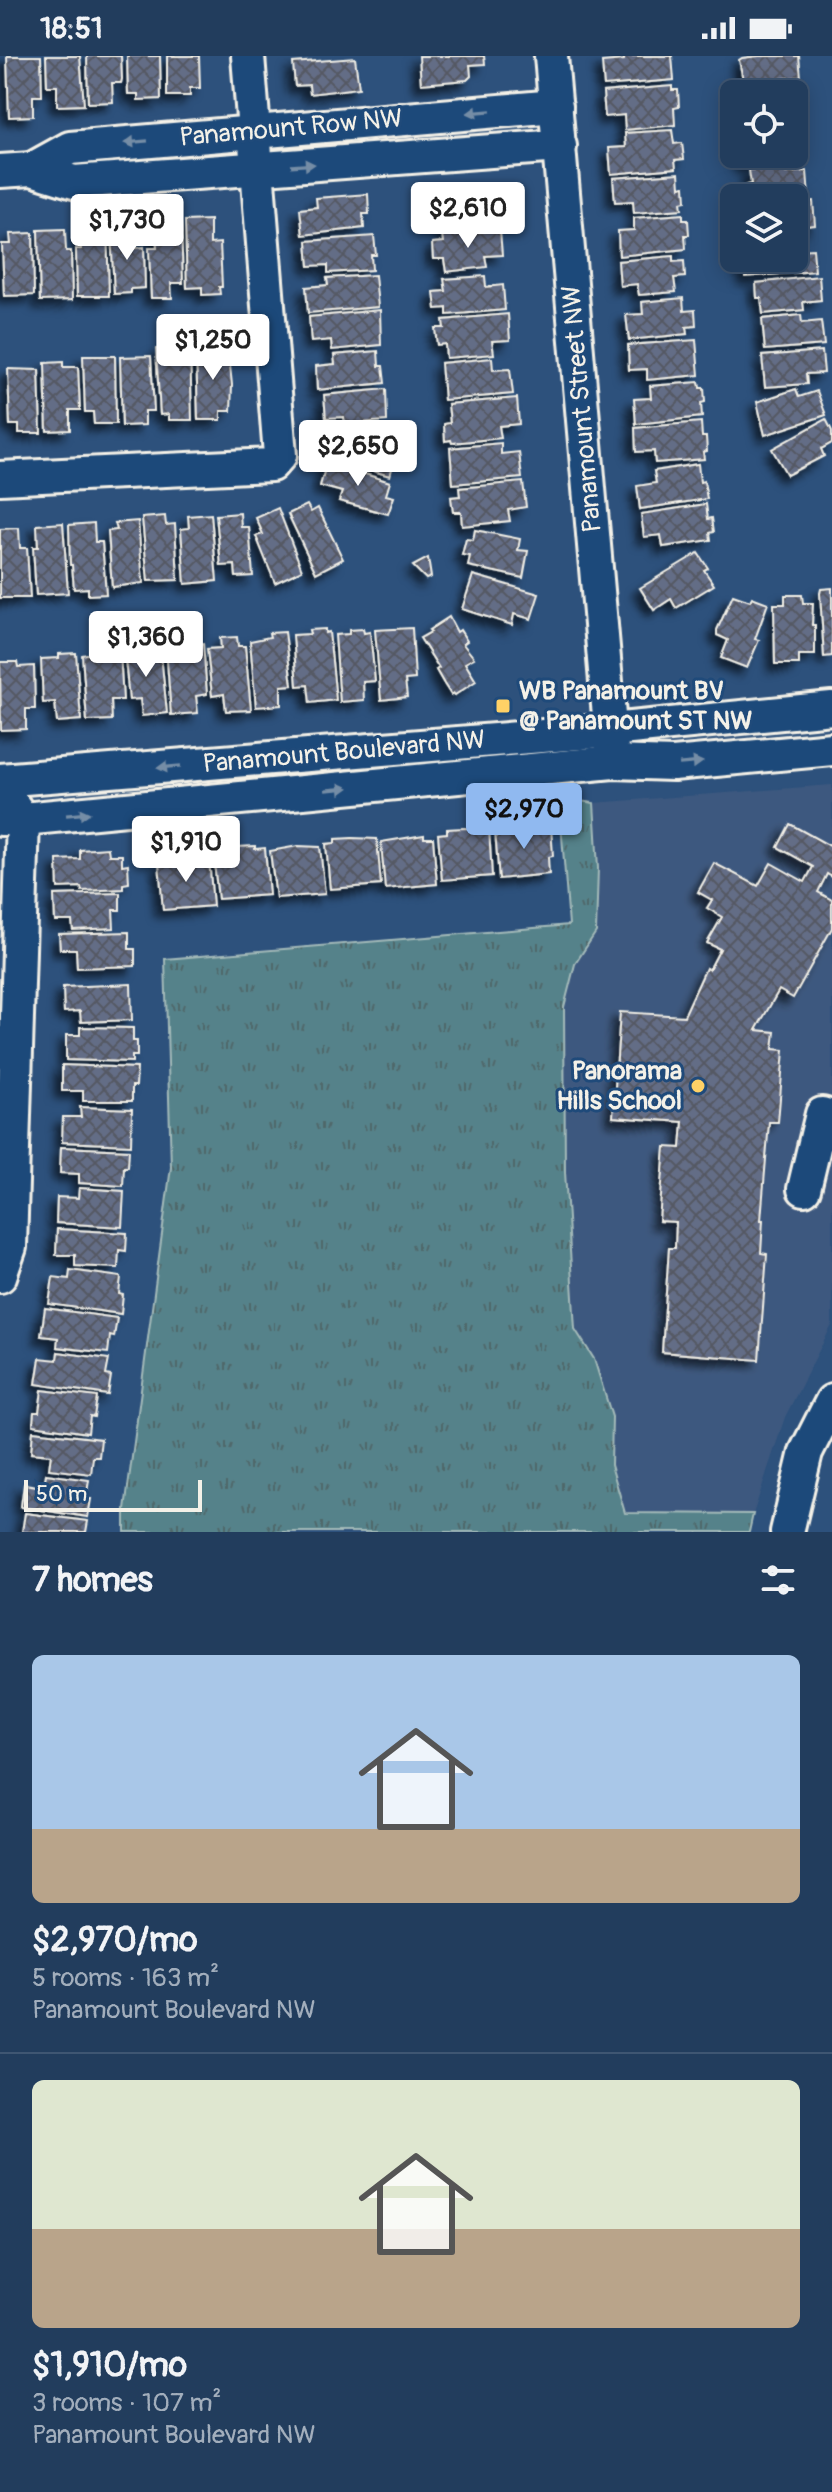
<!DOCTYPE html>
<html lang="en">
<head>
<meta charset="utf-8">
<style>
	body { margin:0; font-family:Pangolin,sans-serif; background:#2e4866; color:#f1f3f6; height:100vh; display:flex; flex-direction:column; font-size:30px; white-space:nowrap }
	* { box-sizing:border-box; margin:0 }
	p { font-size:26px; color:#a2aebc }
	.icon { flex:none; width:44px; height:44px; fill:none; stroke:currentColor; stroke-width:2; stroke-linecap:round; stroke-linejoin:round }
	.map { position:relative; height:1476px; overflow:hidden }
	.side { display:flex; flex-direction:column; background:#223d5d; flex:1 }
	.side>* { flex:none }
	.fabs { position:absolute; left:720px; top:24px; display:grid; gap:16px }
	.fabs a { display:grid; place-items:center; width:88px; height:88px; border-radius:12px; background:#223d5d; box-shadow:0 4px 20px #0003,0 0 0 2px #3f5672; font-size:40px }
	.scale { position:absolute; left:24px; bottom:20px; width:178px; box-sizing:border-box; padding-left:8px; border:4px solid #f4f1e8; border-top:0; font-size:22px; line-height:28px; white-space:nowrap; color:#f4f1e8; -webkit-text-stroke:6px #1f4a7a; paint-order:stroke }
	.price { position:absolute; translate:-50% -68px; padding:0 18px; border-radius:8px; background:#fff; color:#222; font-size:26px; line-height:52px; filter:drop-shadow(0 2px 4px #0008) }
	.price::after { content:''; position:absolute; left:50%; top:48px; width:24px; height:18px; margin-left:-12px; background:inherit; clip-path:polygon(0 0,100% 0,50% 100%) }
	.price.on { background:#90b9f0; color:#111 }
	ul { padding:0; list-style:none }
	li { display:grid; align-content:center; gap:16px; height:424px; padding:0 32px }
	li+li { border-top:2px solid #3f5672 }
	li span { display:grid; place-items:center; height:248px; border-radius:12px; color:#555 }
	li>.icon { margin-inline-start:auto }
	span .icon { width:144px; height:144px; fill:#fffc; stroke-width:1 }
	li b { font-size:34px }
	h2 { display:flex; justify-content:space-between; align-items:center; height:96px; padding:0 32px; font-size:34px }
	.status { display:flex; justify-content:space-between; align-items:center; height:56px; padding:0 40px; background:#223d5d; direction:ltr }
	.status svg { height:22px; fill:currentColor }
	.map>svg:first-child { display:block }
</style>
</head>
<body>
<div class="status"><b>18:51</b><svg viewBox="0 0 49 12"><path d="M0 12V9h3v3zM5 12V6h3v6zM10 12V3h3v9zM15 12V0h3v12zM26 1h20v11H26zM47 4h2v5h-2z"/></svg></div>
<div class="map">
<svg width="832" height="1476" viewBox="0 0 832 1476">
	<defs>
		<pattern id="park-tufts" width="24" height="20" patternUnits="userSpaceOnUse" patternTransform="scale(2)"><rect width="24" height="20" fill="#55828a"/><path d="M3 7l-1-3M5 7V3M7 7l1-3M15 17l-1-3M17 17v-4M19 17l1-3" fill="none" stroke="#50686b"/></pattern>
		<pattern id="building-cross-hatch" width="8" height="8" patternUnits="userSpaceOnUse" patternTransform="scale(2)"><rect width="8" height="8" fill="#646d86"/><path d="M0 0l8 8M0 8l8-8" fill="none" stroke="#555963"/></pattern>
		<filter id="shadow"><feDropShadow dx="-7" dy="7" stdDeviation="4" flood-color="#0009"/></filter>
	</defs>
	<rect width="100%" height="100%" fill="#2d517c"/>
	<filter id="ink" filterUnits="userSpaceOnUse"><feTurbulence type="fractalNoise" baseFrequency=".0125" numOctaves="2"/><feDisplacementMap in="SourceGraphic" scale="16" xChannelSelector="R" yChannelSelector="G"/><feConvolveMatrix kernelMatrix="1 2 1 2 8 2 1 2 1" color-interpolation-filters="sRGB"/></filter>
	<g filter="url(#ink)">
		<!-- built -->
		<polygon fill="#3e597f" points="832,729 832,1269 785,1361 753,1458 625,1457 611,1409 612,1361 594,1303 575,1274 564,1110 564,951 575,908 596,876 598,812 594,747"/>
		<!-- park -->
		<polygon fill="url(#park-tufts)" stroke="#a4bab9" stroke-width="2" points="559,742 594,747 598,812 596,876 575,908 564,951 565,1116 575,1273 594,1303 612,1361 611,1409 625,1457 753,1458 749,1476 125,1476 125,1453 171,1111 165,903 569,869"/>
		<!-- building -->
		<g fill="url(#building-cross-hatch)" stroke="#f4f1e8" stroke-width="2" filter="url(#shadow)">
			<polygon points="7,0 41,0 42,40 33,40 33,60 9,61"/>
			<polygon points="46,0 80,0 84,49 57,50 57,30 47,30"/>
			<polygon points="87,0 121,0 122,23 121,27 112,27 113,46 88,47"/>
			<polygon points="127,0 160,0 161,43 138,44 138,38 128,38"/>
			<polygon points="167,0 199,0 200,32 190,32 190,40 167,40"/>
			<polygon points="419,0 484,0 485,8 470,9 471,20 467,24 421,28"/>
			<polygon points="624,0 672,0 674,24 604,30 602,6 624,4"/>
			<polygon points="759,0 799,0 801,21 780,23 781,30 745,34 739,4 742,2"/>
			<polygon points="355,2 359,32 310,38 309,29 295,30 293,7"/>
			<polygon points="672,30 672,34 678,34 679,51 674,52 675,69 625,74 624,59 605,61 603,36"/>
			<polygon points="800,42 802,67 794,68 794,43"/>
			<polygon points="804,72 807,97 786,99 787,105 742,109 741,98 794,98 794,73"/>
			<polygon points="672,74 674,88 682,87 684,103 675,104 676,112 611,118 609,92 626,91 625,77"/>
			<polygon points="785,111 786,117 807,115 809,141 748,142 746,129 751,128 749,114"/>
			<polygon points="679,117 680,131 685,130 686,145 681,146 682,153 634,157 633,145 615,146 613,122"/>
			<polygon points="477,128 478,146 496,145 498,169 443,175 442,169 432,169 431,154 441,152 440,132"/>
			<polygon points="368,138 369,158 363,158 364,172 303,179 300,153 317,151 316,142"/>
			<polygon points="813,145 815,169 796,171 797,179 794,179 794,147"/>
			<polygon points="683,158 683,164 688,164 689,179 685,179 686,193 619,200 618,175 634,174 634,162"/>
			<polygon points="210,164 210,188 220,187 222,231 219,231 220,238 202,239 202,231 187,232 185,165"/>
			<polygon points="181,168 183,227 171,227 172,242 151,242 149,192 157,192 156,169"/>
			<polygon points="80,171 107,171 109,240 77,240 76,193 81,193"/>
			<polygon points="135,172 136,192 144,191 145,232 131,233 131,237 114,238 111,173"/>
			<polygon points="65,173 66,195 71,195 72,244 40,245 38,174"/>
			<polygon points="500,174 502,199 485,200 487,211 446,216 444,203 433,203 432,187 443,186 442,179"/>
			<polygon points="33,177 34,239 4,240 2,188 11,188 10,178"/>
			<polygon points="374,180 376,199 371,199 372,214 328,217 328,209 309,210 307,185"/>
			<polygon points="794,184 797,184 798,194 813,193 815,215 745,221 744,202 794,202"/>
			<polygon points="673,200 673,206 684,205 685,221 674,222 676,236 639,239 637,228 620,230 618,205"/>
			<polygon points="375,219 378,251 308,257 306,231 328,229 327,222"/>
			<polygon points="485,220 486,231 503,229 505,254 447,259 447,252 436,253 434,236 446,235 444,223"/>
			<polygon points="819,220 821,244 803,246 804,254 763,258 761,242 757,242 756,227"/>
			<polygon points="683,242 684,255 695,254 696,270 686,271 687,278 629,284 626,259 643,258 642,246"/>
			<polygon points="380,254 381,289 332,294 331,284 311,286 309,261"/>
			<polygon points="508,258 510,284 492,285 494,298 446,302 445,288 437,289 435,272 444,272 443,264"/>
			<polygon points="801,259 802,267 821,265 824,289 765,294 762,263"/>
			<polygon points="696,284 699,319 647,324 647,313 629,314 628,289"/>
			<polygon points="228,290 232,329 231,355 221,355 221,364 198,364 196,291"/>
			<polygon points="156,293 190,293 192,364 169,364 169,358 160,359"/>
			<polygon points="378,295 379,310 383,310 385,327 317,334 316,310 335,308 334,299"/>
			<polygon points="822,295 824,317 806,318 807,328 765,331 762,300"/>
			<polygon points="83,300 115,300 116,368 94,368 93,356 85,356"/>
			<polygon points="151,300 154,355 145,355 145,369 122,370 120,301"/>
			<polygon points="492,302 493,314 510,313 513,338 444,344 441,307"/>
			<polygon points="63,306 63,311 78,311 80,354 70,354 70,374 47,375 45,307"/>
			<polygon points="8,313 39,314 41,377 19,377 19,369 10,369"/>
			<polygon points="699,326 700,332 704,332 705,346 701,347 702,361 636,368 634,343 651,342 650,330"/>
			<polygon points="386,333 387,365 345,368 344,361 326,362 324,339"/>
			<polygon points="796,333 799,341 817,335 826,359 765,379 757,346"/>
			<polygon points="517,342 519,368 499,370 501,382 452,387 451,384 445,385 444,368 450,367 448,348"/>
			<polygon points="826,363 832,375 832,387 821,393 824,400 787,419 772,393"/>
			<polygon points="701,366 702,381 706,381 707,395 703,396 704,403 655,407 654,395 636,396 635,372"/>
			<polygon points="351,374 394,386 389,399 395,402 390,420 325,401 332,377 349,381"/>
			<polygon points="501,387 501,398 519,396 522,422 453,428 450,392"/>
			<polygon points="327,406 390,426 386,439 394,441 388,458 339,445 342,436 320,430"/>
			<polygon points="698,408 700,426 704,425 707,443 640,453 637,430 656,427 654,415"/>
			<polygon points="523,426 526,451 508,454 510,465 462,470 461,456 453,456 451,441 460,440 459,432"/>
			<polygon points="706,448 708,463 712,462 714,476 710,477 711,484 663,491 661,479 644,481 641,458"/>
			<polygon points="307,449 311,456 318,452 343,503 316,517 288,458"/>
			<polygon points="278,452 302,514 275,527 256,480 263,478 256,462"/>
			<polygon points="240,457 241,471 249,471 253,520 236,521 235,509 221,510 216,459"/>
			<polygon points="211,458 217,525 185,528 181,473 189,472 188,460"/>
			<polygon points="165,460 166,469 175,468 178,524 148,525 142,462"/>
			<polygon points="138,465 143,527 112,531 108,475 117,474 115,467"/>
			<polygon points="63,467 68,537 36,539 33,491 38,491 37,469"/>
			<polygon points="94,467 95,486 102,486 106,538 88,539 88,532 74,533 72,509 70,509 69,469"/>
			<polygon points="19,472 20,492 27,492 30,542 0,542 0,473"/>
			<polygon points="475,474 520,483 518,494 528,495 523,522 468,510 470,500 462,499 466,483 473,484"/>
			<polygon points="698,497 708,512 704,514 714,529 676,552 671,543 654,554 640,532"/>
			<polygon points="428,502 431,521 426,523 413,510"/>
			<polygon points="473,519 539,538 531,563 514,558 512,569 462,553"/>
			<polygon points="832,532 832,600 824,601 820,537 821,533"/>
			<polygon points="733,539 750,545 752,541 768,547 755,583 759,584 747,612 721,602 728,584 717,579 717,574"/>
			<polygon points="785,539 802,539 803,547 813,547 812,569 815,569 815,599 799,599 799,608 775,608 774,548 785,548"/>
			<polygon points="449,561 457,576 460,574 467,585 463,588 474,602 465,607 476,625 455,639 453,637 451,639 444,628 436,614 439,612 420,582 431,576 429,574"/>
			<polygon points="412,572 415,623 405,624 407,641 381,644 375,574"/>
			<polygon points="325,573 325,577 329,576 336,644 310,647 308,629 297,630 293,579 310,578 309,574"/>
			<polygon points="363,573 364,577 370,576 375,625 363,626 364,644 340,646 335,579 349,578 349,574"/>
			<polygon points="285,576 292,629 281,630 281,649 256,651 250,585 270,581 269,577"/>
			<polygon points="237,581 238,590 245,590 251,654 226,655 224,638 212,640 207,593 221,592 220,582"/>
			<polygon points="183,585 184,589 203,587 207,638 196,640 198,657 171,659 166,591 169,590 168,587"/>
			<polygon points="160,589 167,657 142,660 140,643 129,644 124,592"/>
			<polygon points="118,590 118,597 120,596 123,644 111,644 112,664 87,665 82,599 101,595 101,591"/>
			<polygon points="76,597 81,664 57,666 55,646 43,647 41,603 59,602 59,598"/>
			<polygon points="0,606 17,606 18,611 34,610 35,653 26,653 26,673 1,674"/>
			<polygon points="790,768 832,791 832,821 827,818 818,836 832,844 832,872 793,942 779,934 756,974 775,976 773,993 784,994 778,1066 769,1066 761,1164 763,1164 761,1197 767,1198 759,1304 662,1296 669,1192 675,1192 676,1166 659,1165 665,1091 681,1092 683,1066 613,1061 620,956 684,960 706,912 709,914 720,893 707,887 722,861 707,852 712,844 698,836 714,807 758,830 771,807 805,826 813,811 778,791"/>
			<polygon points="536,769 536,771 551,770 553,800 548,801 549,818 499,823 495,775"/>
			<polygon points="464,772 489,773 492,820 442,824 438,778 447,777 447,773"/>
			<polygon points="424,779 424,782 433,782 437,828 385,833 381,786"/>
			<polygon points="352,782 377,783 381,829 330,833 326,788 335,787 335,783"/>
			<polygon points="255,790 255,793 265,792 269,839 218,843 213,797 237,794 237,791"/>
			<polygon points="298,790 320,791 325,838 276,842 270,795"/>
			<polygon points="108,792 109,799 122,799 122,809 128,808 129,827 123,828 123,833 82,835 81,831 58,832 57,804 80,803 80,794"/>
			<polygon points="186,801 186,804 209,803 213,850 163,854 159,807 168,807 167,803"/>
			<polygon points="120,837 120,854 113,854 114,872 73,874 72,865 55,865 54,839"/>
			<polygon points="129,876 129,893 135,893 135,910 77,912 76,893 60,893 59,878"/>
			<polygon points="131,928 132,964 81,966 80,955 64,956 63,931"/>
			<polygon points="80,971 133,972 133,985 137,985 137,1000 132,1000 132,1006 66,1004 66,979 80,979"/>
			<polygon points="62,1009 137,1012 136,1030 132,1030 132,1045 83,1045 83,1035 62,1035"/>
			<polygon points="80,1051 132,1053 131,1089 62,1086 63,1061 81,1061"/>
			<polygon points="61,1091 129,1094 128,1111 124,1111 123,1130 79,1127 79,1118 60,1117"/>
			<polygon points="79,1132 124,1135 122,1171 56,1167 57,1141 78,1142"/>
			<polygon points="57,1173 127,1177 126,1195 119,1194 118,1212 75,1210 75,1199 56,1199"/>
			<polygon points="70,1214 121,1221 119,1238 123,1239 121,1258 49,1248 53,1221 69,1223"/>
			<polygon points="45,1252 117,1262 114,1281 110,1280 108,1297 57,1291 58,1282 41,1280"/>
			<polygon points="58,1296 109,1303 106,1319 111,1320 108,1339 36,1328 40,1302 57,1304"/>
			<polygon points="42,1334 97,1341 94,1361 90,1360 88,1377 33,1369 34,1356 39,1356"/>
			<polygon points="33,1375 101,1383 99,1401 93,1401 91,1418 49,1413 51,1399 31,1397"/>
			<polygon points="46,1418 89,1424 86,1443 91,1443 88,1461 21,1451 24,1428 44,1431"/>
			<polygon points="25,1457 88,1465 86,1476 22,1476"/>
		</g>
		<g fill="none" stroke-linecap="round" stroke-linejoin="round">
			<!-- minor casing -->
			<g stroke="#f4f1e8" stroke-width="38">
				<g id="minor">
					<polyline points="551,0 612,694"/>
					<polyline points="32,113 70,92 556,50"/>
					<polyline points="0,115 32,113 74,126 560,90"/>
					<polyline points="0,422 271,409 280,399 248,0"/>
					<polyline points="0,724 580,677 832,652"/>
					<polyline points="0,763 23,763 613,706 673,708 832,693"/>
					<polyline points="804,1133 822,1058 832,1061"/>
					<polyline points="0,1220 10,1191 23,763 10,745"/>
					<polyline points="787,1476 806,1396 832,1345"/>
				</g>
			</g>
			<!-- minor -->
			<use href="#minor" stroke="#1f4a7a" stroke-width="32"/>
		</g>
		<!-- one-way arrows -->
		<defs><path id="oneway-solid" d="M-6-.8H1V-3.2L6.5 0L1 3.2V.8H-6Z" transform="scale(2)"/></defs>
		<g fill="#748da6">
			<use href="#oneway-solid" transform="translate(479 56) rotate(175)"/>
			<use href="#oneway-solid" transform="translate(136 86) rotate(175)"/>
			<use href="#oneway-solid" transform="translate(303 109) rotate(-4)"/>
			<use href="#oneway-solid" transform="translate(691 707) rotate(-5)"/>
			<use href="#oneway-solid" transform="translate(169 711) rotate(175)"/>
			<use href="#oneway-solid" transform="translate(337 733) rotate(-5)"/>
			<use href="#oneway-solid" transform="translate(78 758) rotate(-5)"/>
		</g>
	</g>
	<!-- markers -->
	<g fill="#ffd166" stroke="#1f4a7a" stroke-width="3">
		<rect x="495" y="642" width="16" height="16" rx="4"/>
		<circle cx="698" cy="1030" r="8"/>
	</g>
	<g text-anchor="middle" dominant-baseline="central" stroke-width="6" stroke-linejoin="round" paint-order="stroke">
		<!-- street labels -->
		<g font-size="26" fill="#f4f1e8" stroke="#1f4a7a">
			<text transform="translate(291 72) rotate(-5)">Panamount Row NW</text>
			<text transform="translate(582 353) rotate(-95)">Panamount Street NW</text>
			<text transform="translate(344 696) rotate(-5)">Panamount Boulevard NW</text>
		</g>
		<!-- poi labels -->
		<g font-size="26" font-weight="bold" fill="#f4f1e8" stroke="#1f4a7a" text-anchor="start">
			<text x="519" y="635">WB Panamount BV<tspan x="519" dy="30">@ Panamount ST NW</tspan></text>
			<text x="682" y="1015" text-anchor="end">Panorama<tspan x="682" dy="30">Hills School</tspan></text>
		</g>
	</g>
</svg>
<div class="fabs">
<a><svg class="icon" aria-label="locate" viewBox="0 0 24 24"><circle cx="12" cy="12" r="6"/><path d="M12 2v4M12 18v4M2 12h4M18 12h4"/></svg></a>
<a><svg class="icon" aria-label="layers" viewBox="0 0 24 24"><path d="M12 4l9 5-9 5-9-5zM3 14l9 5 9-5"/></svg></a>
</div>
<div class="scale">50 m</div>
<b class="price" style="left:468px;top:194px">$2,610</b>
<b class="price" style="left:127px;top:206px">$1,730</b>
<b class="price" style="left:213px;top:326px">$1,250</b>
<b class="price" style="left:358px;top:432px">$2,650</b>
<b class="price" style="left:146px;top:623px">$1,360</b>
<b class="price on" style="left:524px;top:795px">$2,970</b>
<b class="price" style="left:186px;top:828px">$1,910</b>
</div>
<section class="side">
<h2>7 homes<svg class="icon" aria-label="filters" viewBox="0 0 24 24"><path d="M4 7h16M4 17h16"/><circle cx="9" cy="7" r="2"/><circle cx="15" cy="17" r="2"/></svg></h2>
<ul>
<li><span style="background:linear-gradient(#a9c7e8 70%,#b9a48a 0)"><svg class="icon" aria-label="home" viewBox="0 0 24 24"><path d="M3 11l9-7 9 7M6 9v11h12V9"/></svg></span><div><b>$2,970/mo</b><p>5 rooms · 163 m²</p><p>Panamount Boulevard NW</p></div></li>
<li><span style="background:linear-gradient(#dfe7d0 60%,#b9a48a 0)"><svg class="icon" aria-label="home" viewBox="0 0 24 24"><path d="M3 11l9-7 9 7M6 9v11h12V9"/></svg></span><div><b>$1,910/mo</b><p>3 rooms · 107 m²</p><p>Panamount Boulevard NW</p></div></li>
</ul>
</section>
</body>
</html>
